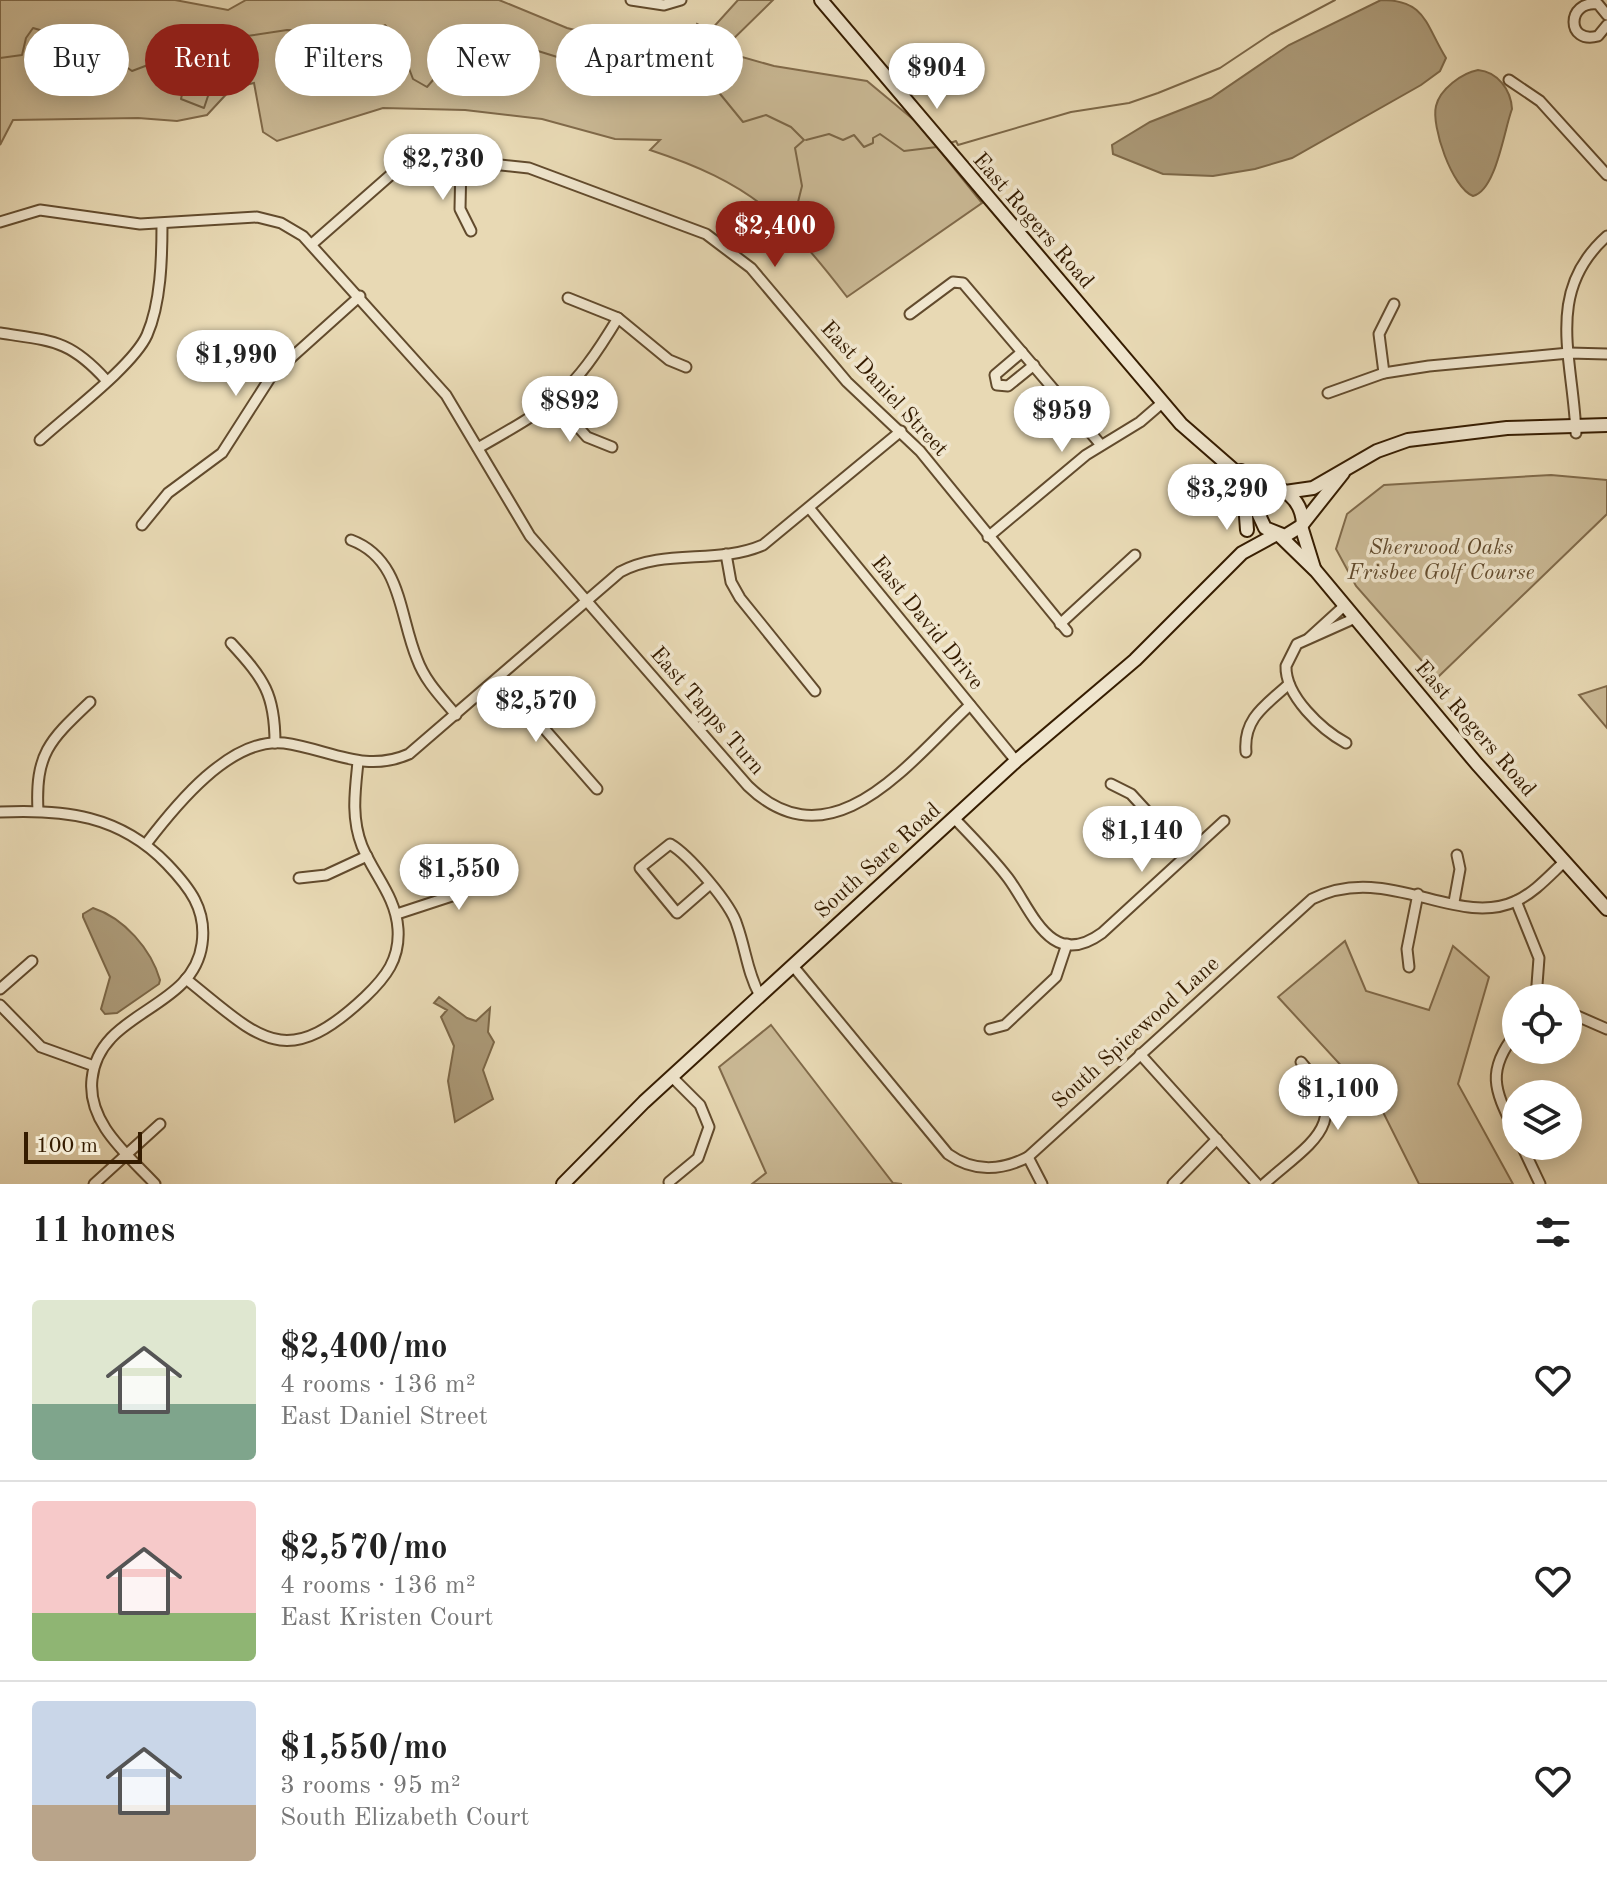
<!DOCTYPE html>
<html lang="en">
<head>
<meta charset="utf-8">
<style>
	body { margin:0; font-family:"Old Standard TT",serif; background:#f2f2f2; color:#222; height:100vh; display:flex; flex-direction:column; font-size:30px; white-space:nowrap }
	* { box-sizing:border-box; margin:0 }
	p { font-size:26px; color:#767676 }
	.icon { flex:none; width:44px; height:44px; fill:none; stroke:currentColor; stroke-width:2; stroke-linecap:round; stroke-linejoin:round }
	.map { position:relative; height:1184px; overflow:hidden }
	.details { display:flex; flex-direction:column; background:#fff; flex:1 }
	.details>* { flex:none }
	.guide { position:absolute; left:24px; top:24px; width:800px; height:72px; display:flex; gap:16px }
	.controls { position:absolute; left:1502px; top:984px; display:grid; gap:16px }
	.controls a { display:grid; place-items:center; width:80px; height:80px; border-radius:50%; background:#fff; box-shadow:0 4px 20px #0003; font-size:40px }
	.scale { position:absolute; left:24px; bottom:20px; width:118px; box-sizing:border-box; padding-left:8px; border:4px solid #351c00; border-top:0; font-size:22px; line-height:28px; white-space:nowrap; color:#351c00; -webkit-text-stroke:6px #f0e6ce; paint-order:stroke }
	.price { position:absolute; translate:-50% -68px; padding:0 18px; border-radius:28px; background:#fff; color:#222; font-size:26px; line-height:52px; filter:drop-shadow(0 2px 4px #0008) }
	.price::after { content:''; position:absolute; left:50%; top:48px; width:24px; height:18px; margin-left:-12px; background:inherit; clip-path:polygon(0 0,100% 0,50% 100%) }
	.price.active { background:#8f2418; color:#fff }
	ul { padding:0; list-style:none }
	li { display:flex; align-items:center; gap:24px; height:200px; padding:0 32px }
	li+li { border-top:2px solid #e0e0e0 }
	li span { display:grid; place-items:center; flex:none; width:224px; height:160px; border-radius:8px; color:#555 }
	li>.icon { margin-inline-start:auto }
	span .icon { width:96px; height:96px; fill:#fffc; stroke-width:1 }
	li b { font-size:34px }
	h2 { display:flex; justify-content:space-between; align-items:center; height:96px; padding:0 32px; font-size:34px }
	.chip { padding:0 28px; border-radius:36px; background:#fff; box-shadow:0 4px 20px #0003; font-size:28px; line-height:72px }
	.chip.active { background:#8f2418; color:#fff }
	.map>svg:first-child { display:block }
</style>
</head>
<body>
<div class="map">
<svg width="1607" height="1184" viewBox="0 0 1607 1184">
	<rect width="100%" height="100%" fill="#e8d9b4"/>
	<filter id="stains"><feTurbulence type="fractalNoise" baseFrequency=".0025" numOctaves="4"/><feColorMatrix values="0 0 0 0 .2 0 0 0 0 .09 0 0 0 0 .02 0 0 0 .5 -.17"/></filter>
	<radialGradient id="worn" r=".72"><stop offset=".6" stop-color="#630" stop-opacity="0"/><stop offset="1" stop-color="#630" stop-opacity=".3"/></radialGradient>
	<!-- green -->
	<g fill="#cab995" stroke="#806a4a" stroke-width="2">
		<path d="M0,0H175L228,10L246,0H499L567,28L646,48L665,46L691,57L705,43L695,29L697,24L710,31L738,0H773L721,51L774,66L867,81L938,140L936,146L982,203L847,297C784,215 750,183 650,150L660,140L615,139L542,119L465,110L383,108L277,141L263,132L254,83L232,88L207,115L177,121L138,118L13,120L0,145Z"/>
		<polygon points="1551,475 1607,480 1607,514 1437,678 1356,586 1336,549 1347,514 1384,485"/>
		<polygon points="1607,686 1607,728 1579,695"/>
		<polygon points="1345,941 1366,991 1429,1010 1453,946 1489,977 1458,1084 1513,1184 1419,1184 1382,1110 1278,997"/>
		<polygon points="771,1025 893,1183 902,1184 752,1184 766,1173 719,1067"/>
	</g>
	<!-- water -->
	<g fill="#ab9977" stroke="#7c6747" stroke-width="2">
		<path d="M1381,0C1426,0 1425,24 1446,58L1440,71L1421,85L1292,158L1255,169L1213,176L1163,174L1113,154L1112,145L1150,122L1211,98L1289,45Z"/>
		<path d="M1478,70C1498,72 1511,90 1512,109C1504,130 1496,191 1473,196C1452,188 1431,126 1436,106C1440,89 1462,73 1478,70Z"/>
		<path d="M93,908C124,918 151,949 160,980L159,984L117,1013L105,1014L101,1009L110,977L83,917V914Z"/>
		<polygon points="439,997 467,1018 476,1021 490,1008 488,1032 494,1042 483,1070 493,1099 455,1122 448,1081 454,1046 441,1017 447,1010 434,1003"/>
	</g>
	<g fill="none" stroke-linecap="round" stroke-linejoin="round">
		<!-- stream -->
		<g stroke="#7c6747" stroke-width="2">
			<polyline points="0,58 22,55 26,38 33,28 61,36 88,61 101,49 132,71 177,54 186,76 181,99 204,108 208,96 224,81 247,36 287,30 317,31 343,64 357,63 369,37 385,25 399,42 413,79 427,87 459,50 476,43 498,54 538,51 615,75 631,71 652,81 671,72 680,81 690,84 697,78 705,87 712,84 743,122 766,115 791,127 804,140 795,148 802,186 798,202 806,225"/>
			<polyline points="806,140 829,134 843,140 854,135 864,147 873,143 873,138 880,134 904,151 937,147"/>
			<polyline points="950,143 956,141 958,145 1071,112 1129,103 1158,93 1220,68 1271,34 1335,0"/>
		</g>
		<!-- street casing -->
		<g stroke="#624b2d" stroke-width="13">
			<g id="street">
				<polyline points="631,0 664,5 681,0"/>
				<path d="M1607,15L1598,4C1566,0 1566,45 1598,36L1607,25"/>
				<polyline points="1509,80 1540,101 1607,175"/>
				<polyline points="461,160 460,209 471,231"/>
				<path d="M0,222L40,210L140,224L257,217L281,223L303,236L446,395L530,536L748,786C832,867 910,761 970,705"/>
				<polyline points="312,244 394,172 419,161 445,159 529,168 706,234 751,268 847,382 920,451 1067,631"/>
				<polyline points="568,298 618,318 669,360 686,367"/>
				<polyline points="910,314 953,282 963,283 1101,445"/>
				<path d="M0,333C51,341 69,339 106,380"/>
				<polyline points="1022,352 995,375 997,385 1008,386 1034,365"/>
				<polyline points="1384,373 1379,334 1394,304"/>
				<polyline points="1328,393 1384,373 1429,366 1569,353 1607,354"/>
				<polyline points="556,402 587,437 612,447"/>
				<path d="M1576,433C1573,358 1544,292 1607,236"/>
				<path d="M40,440C67,415 133,366 147,335C161,303 162,258 162,224"/>
				<path d="M478,448C554,405 572,394 618,318"/>
				<polyline points="810,509 1016,761"/>
				<polyline points="142,525 168,493 222,453 272,375 360,296"/>
				<polyline points="988,537 1086,455 1140,422 1162,403"/>
				<path d="M351,540C402,559 399,616 417,659C425,681 441,697 456,715"/>
				<polyline points="726,554 731,582 740,598 815,691"/>
				<polyline points="1060,624 1135,555"/>
				<polyline points="1309,638 1343,607"/>
				<path d="M231,643C264,679 275,694 275,743"/>
				<polyline points="499,677 597,789"/>
				<path d="M1346,743C1322,730 1285,696 1286,666L1297,644L1353,619"/>
				<path d="M1246,752C1243,718 1266,705 1289,684"/>
				<polyline points="1111,784 1131,794 1187,855"/>
				<path d="M38,811C35,753 50,740 90,702"/>
				<path d="M0,812C64,809 120,815 167,864C189,887 207,909 202,944C193,1011 99,1010 92,1079C87,1123 128,1155 155,1184"/>
				<path d="M954,818C972,837 992,857 1008,878C1032,910 1050,971 1102,933L1224,821"/>
				<path d="M146,844C175,806 230,737 284,743C329,749 364,774 409,754L620,572C665,548 717,565 763,545L901,431"/>
				<polyline points="299,878 326,875 367,856"/>
				<path d="M709,885L677,913L640,868L670,844C689,855 731,904 737,925C746,950 747,972 760,996"/>
				<polyline points="1516,901 1539,958 1536,998"/>
				<polyline points="1454,902 1460,869 1457,855"/>
				<polyline points="397,914 458,894 494,862"/>
				<path d="M793,966L948,1154C973,1172 1001,1171 1028,1157L1312,899C1387,861 1456,929 1516,901C1534,893 1550,875 1564,862"/>
				<polyline points="1409,967 1407,949 1418,894"/>
				<path d="M186,979C260,1038 284,1073 365,997C386,977 400,959 398,929C396,897 374,875 362,846C351,818 355,791 358,762"/>
				<polyline points="0,989 32,961"/>
				<polyline points="0,1005 41,1047 94,1066"/>
				<polyline points="1568,1012 1607,1029"/>
				<polyline points="990,1029 1005,1025 1056,977 1067,944"/>
				<path d="M1516,1033C1484,1073 1496,1092 1516,1134"/>
				<polyline points="1140,1054 1257,1184"/>
				<polyline points="1522,1146 1540,1184"/>
				<polyline points="1028,1157 1042,1184"/>
				<polyline points="669,1182 698,1158 709,1127 700,1105 672,1077"/>
				<polyline points="94,1184 160,1124"/>
				<polyline points="1173,1184 1217,1139"/>
				<path d="M1264,1184C1311,1142 1355,1123 1301,1062"/>
			</g>
		</g>
		<!-- secondary casing -->
		<g stroke="#351c00" stroke-width="16">
			<g id="secondary">
				<polyline points="821,0 1181,424 1244,479 1259,508"/>
				<polyline points="1227,470 1245,502 1247,530"/>
				<path d="M1241,471C1269,487 1300,487 1303,523"/>
				<polyline points="1281,491 1265,498 1259,515 1265,528 1285,536 1301,526 1343,473"/>
				<polyline points="1285,492 1313,488 1377,451 1408,440 1507,428 1607,425"/>
				<polyline points="1301,526 1314,568"/>
				<polyline points="1279,535 1316,571 1477,764 1607,909"/>
				<polyline points="563,1184 644,1102 1016,761 1135,660 1242,553 1275,535"/>
			</g>
		</g>
		<!-- street -->
		<use href="#street" stroke="#f0e6ce" stroke-width="9"/>
		<!-- secondary -->
		<use href="#secondary" stroke="#f0e6ce" stroke-width="12"/>
	</g>
	<g text-anchor="middle" dominant-baseline="central" stroke-width="7" stroke-linejoin="round" paint-order="stroke">
		<!-- street labels -->
		<g font-size="22" fill="#351c00" stroke="#f0e6ce">
			<text transform="translate(1033 221) rotate(49)">East Rogers Road</text>
			<text transform="translate(884 389) rotate(47)">East Daniel Street</text>
			<text transform="translate(927 623) rotate(51)">East David Drive</text>
			<text transform="translate(707 711) rotate(49)">East Tapps Turn</text>
			<text transform="translate(1475 729) rotate(49)">East Rogers Road</text>
			<text transform="translate(878 861) rotate(-42)">South Sare Road</text>
			<text transform="translate(1136 1033) rotate(-42)">South Spicewood Lane</text>
		</g>
		<!-- park labels -->
		<g font-size="22" font-style="italic" fill="#624b2d" stroke="#f0e6ce">
			<text x="1441" y="548">Sherwood Oaks<tspan x="1441" dy="25">Frisbee Golf Course</tspan></text>
		</g>
	</g>
	<rect width="100%" height="100%" filter="url(#stains)"/>
	<rect width="100%" height="100%" fill="url(#worn)"/>
</svg>
<div class="controls">
<a><svg class="icon" aria-label="locate" viewBox="0 0 24 24"><circle cx="12" cy="12" r="6"/><path d="M12 2v4M12 18v4M2 12h4M18 12h4"/></svg></a>
<a><svg class="icon" aria-label="layers" viewBox="0 0 24 24"><path d="M12 4l9 5-9 5-9-5zM3 14l9 5 9-5"/></svg></a>
</div>
<div class="scale">100 m</div>
<b class="price" style="left:937px;top:111px">$904</b>
<b class="price" style="left:443px;top:202px">$2,730</b>
<b class="price active" style="left:775px;top:269px">$2,400</b>
<b class="price" style="left:236px;top:398px">$1,990</b>
<b class="price" style="left:570px;top:444px">$892</b>
<b class="price" style="left:1062px;top:454px">$959</b>
<b class="price" style="left:1227px;top:532px">$3,290</b>
<b class="price" style="left:536px;top:744px">$2,570</b>
<b class="price" style="left:1142px;top:874px">$1,140</b>
<b class="price" style="left:459px;top:912px">$1,550</b>
<b class="price" style="left:1338px;top:1132px">$1,100</b>
<div class="guide">
<a class="chip">Buy</a>
<a class="chip active">Rent</a>
<a class="chip">Filters</a>
<a class="chip">New</a>
<a class="chip">Apartment</a>
</div>
</div>
<section class="details">
<h2>11 homes<svg class="icon" aria-label="filters" viewBox="0 0 24 24"><path d="M4 7h16M4 17h16"/><circle cx="9" cy="7" r="2"/><circle cx="15" cy="17" r="2"/></svg></h2>
<ul>
<li><span style="background:linear-gradient(#dfe7d0 65%,#7fa58c 0)"><svg class="icon" aria-label="home" viewBox="0 0 24 24"><path d="M3 11l9-7 9 7M6 9v11h12V9"/></svg></span><div><b>$2,400/mo</b><p>4 rooms · 136 m²</p><p>East Daniel Street</p></div><svg class="icon" aria-label="heart" viewBox="0 0 24 24"><path d="M12 20l-8-8c-3-5 5-10 8-4 3-6 11-1 8 4z"/></svg></li>
<li><span style="background:linear-gradient(#f6c9c9 70%,#8fb573 0)"><svg class="icon" aria-label="home" viewBox="0 0 24 24"><path d="M3 11l9-7 9 7M6 9v11h12V9"/></svg></span><div><b>$2,570/mo</b><p>4 rooms · 136 m²</p><p>East Kristen Court</p></div><svg class="icon" aria-label="heart" viewBox="0 0 24 24"><path d="M12 20l-8-8c-3-5 5-10 8-4 3-6 11-1 8 4z"/></svg></li>
<li><span style="background:linear-gradient(#c9d6e8 65%,#b9a48a 0)"><svg class="icon" aria-label="home" viewBox="0 0 24 24"><path d="M3 11l9-7 9 7M6 9v11h12V9"/></svg></span><div><b>$1,550/mo</b><p>3 rooms · 95 m²</p><p>South Elizabeth Court</p></div><svg class="icon" aria-label="heart" viewBox="0 0 24 24"><path d="M12 20l-8-8c-3-5 5-10 8-4 3-6 11-1 8 4z"/></svg></li>
</ul>
</section>
</body>
</html>
